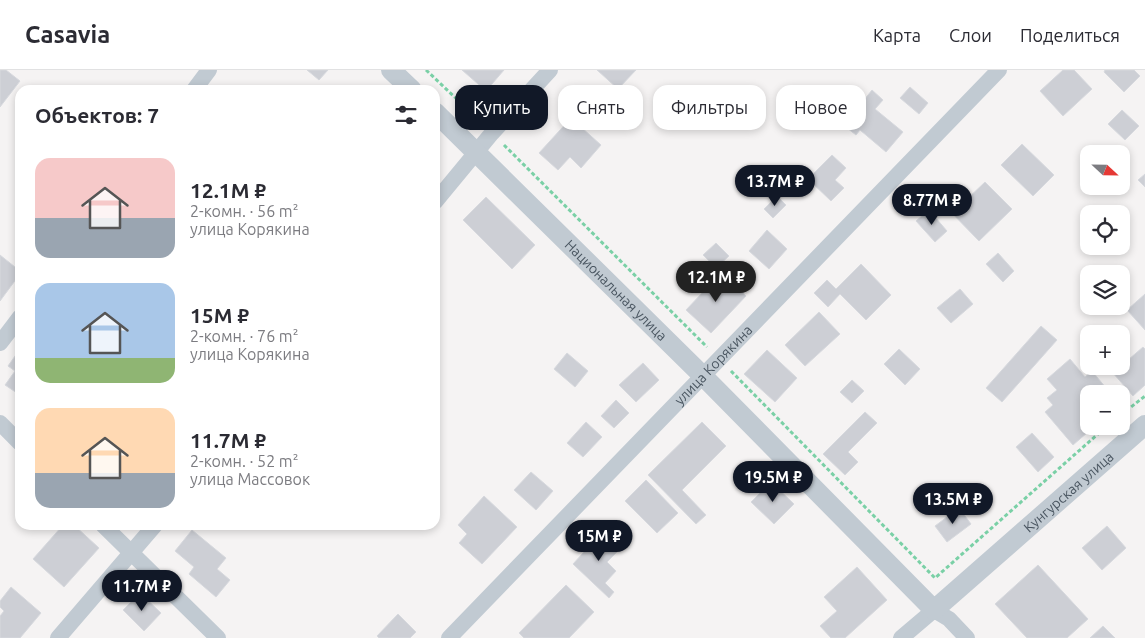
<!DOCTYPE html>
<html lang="ru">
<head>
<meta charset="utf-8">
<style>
	body { margin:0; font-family:Ubuntu,sans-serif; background:#f7f7f7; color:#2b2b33; height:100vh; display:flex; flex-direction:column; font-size:19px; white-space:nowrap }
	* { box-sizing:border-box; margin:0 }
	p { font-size:16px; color:#7c7c81 }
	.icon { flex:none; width:28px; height:28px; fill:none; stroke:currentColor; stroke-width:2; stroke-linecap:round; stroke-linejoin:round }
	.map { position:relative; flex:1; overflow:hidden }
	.panel { position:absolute; left:15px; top:15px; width:425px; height:445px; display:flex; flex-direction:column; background:#fff; border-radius:15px; box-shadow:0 2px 8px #0003 }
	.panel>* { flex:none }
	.banner { position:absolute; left:455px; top:15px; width:475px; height:45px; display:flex; gap:10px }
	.needle { width:32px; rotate:112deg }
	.controls { position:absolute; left:1080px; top:75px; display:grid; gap:10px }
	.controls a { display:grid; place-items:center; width:50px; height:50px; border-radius:10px; background:#fff; box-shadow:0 2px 8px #0003; font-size:25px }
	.price { position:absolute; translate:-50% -42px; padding:0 11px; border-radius:18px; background:#111827; color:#fff; font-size:16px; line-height:32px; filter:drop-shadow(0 1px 2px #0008) }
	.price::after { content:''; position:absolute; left:50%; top:30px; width:15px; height:11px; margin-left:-8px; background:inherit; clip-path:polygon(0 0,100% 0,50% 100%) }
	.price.selected { background:#222; color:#fff }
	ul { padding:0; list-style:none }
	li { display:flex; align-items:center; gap:15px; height:125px; padding:0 20px }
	li span { display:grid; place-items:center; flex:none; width:140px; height:100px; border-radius:15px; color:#555 }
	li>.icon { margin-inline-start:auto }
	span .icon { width:60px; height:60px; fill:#fffc; stroke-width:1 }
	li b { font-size:21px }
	h2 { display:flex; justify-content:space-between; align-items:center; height:60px; padding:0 20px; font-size:21px }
	.tag { padding:0 18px; border-radius:15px; background:#fff; box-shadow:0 2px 8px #0003; font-size:18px; line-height:45px }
	.tag.selected { background:#111827; color:#fff }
	header { display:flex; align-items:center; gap:30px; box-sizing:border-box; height:70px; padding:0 25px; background:#fff; border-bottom:1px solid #e1e1e2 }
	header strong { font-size:24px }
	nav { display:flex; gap:28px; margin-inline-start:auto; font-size:18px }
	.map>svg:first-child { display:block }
</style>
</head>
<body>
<header>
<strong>Casavia</strong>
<nav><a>Карта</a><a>Слои</a><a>Поделиться</a></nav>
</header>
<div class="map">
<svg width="1145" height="568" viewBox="0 0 1145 568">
	<rect width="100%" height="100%" fill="#f5f3f3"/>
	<!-- building -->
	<g fill="#cdcfd5" stroke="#d7d9de">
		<polygon points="0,0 6,0 20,11 0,37"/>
		<polygon points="307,0 328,0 319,10"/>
		<polygon points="462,0 504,0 486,21"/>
		<polygon points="597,0 636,0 618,19"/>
		<polygon points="1063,0 1074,0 1092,19 1063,46 1040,21"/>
		<polygon points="1105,0 1134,0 1140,6 1124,22 1104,2"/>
		<polygon points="910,17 928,33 919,44 900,28"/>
		<polygon points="872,20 883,30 875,39 903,62 886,82 860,60 856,65 832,46 854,21 864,30"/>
		<polygon points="1122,40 1139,56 1125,70 1108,54"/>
		<polygon points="571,48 601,75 581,98 570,87 558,100 539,83"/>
		<polygon points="1022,74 1054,105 1033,126 1001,95"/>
		<polygon points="832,85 846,98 835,110 844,118 831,131 808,109"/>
		<polygon points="1145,104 1145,117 1138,110"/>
		<polygon points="985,112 1012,139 979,171 947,138 958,127 964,132"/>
		<polygon points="777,126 786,135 773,148 764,139"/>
		<polygon points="486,127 535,175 512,199 463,150"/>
		<polygon points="929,140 947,161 935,172 916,151"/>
		<polygon points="767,160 787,179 769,199 749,181"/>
		<polygon points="716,173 729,186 716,198 703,185"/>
		<polygon points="998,183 1014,201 1003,212 986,194"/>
		<polygon points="0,185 20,201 20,204 0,231"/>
		<polygon points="861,194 891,225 866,250 840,224 828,237 814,223 827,210 836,219"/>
		<polygon points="721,203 746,226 711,263 686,240"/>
		<polygon points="960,219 973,234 951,253 937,238"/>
		<polygon points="1145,224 1145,260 1127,240"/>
		<polygon points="819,242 840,264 805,296 785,275"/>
		<polygon points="1041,256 1057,270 1002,332 986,318"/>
		<polygon points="1143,277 1145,279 1145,315 1133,326 1113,303"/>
		<polygon points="20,279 20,325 5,315 15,301 8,296"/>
		<polygon points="899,279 920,299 905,315 884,294"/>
		<polygon points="767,280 797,308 775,332 744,304"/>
		<polygon points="567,283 588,301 575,317 554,299"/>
		<polygon points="1070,289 1085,307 1092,301 1111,324 1089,324 1089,356 1095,356 1073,375 1045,342 1053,335 1047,328 1057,320 1047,309"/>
		<polygon points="643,293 659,310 636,332 619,315"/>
		<polygon points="852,310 864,321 852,333 840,322"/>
		<polygon points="616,330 629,343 614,358 601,346"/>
		<polygon points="865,342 877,353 848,382 858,392 845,405 823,384"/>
		<polygon points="586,352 602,367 583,387 567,373"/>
		<polygon points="702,352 726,376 682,420 706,445 696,454 648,405"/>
		<polygon points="1032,363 1054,387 1038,402 1016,377"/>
		<polygon points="531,402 553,421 536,440 514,420"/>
		<polygon points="646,410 678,443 657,463 625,431"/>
		<polygon points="771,412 794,434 774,454 751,432"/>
		<polygon points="484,426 517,457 482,494 459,473 467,464 458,455"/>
		<polygon points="959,438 971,454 947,472 935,456"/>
		<polygon points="63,455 74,455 99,478 64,517 33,489"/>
		<polygon points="1107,456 1126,478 1102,500 1082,478"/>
		<polygon points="192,460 226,488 217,499 230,510 216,527 189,504 194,497 175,481"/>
		<polygon points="604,460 622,477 607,492 616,501 605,513 614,522 609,528 573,494"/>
		<polygon points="1038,495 1088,549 1067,568 1027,568 995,534"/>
		<polygon points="857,497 887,530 845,568 831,568 820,556 837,541 824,527"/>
		<polygon points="566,515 594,542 569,568 524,568 519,563"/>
		<polygon points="11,517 41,543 20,568 0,568 0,546 4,541 0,537 0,531"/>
		<polygon points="140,523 161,543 144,561 123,540"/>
		<polygon points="398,544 416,562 410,568 379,568 377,566"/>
		<polygon points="1103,556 1115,568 1090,568"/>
	</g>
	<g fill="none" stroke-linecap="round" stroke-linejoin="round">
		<!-- path -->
		<g stroke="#7ad0a6" stroke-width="3" stroke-dasharray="4 2.5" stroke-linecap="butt">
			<polyline points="426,0 480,51"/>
			<polyline points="504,75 707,277"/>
			<polyline points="731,301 935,508 1107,356"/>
			<polyline points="1121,345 1145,326"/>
		</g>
		<!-- minor -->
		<g stroke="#c1cad2" stroke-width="16">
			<polyline points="194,20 209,0"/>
			<polyline points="435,132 492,63 550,0"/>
			<polyline points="0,273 20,247"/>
			<polyline points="0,353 20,373"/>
			<polyline points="103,455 218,568"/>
			<polyline points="58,568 155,455"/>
			<path id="s1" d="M449,568L999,0"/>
			<polyline points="901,568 934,540 949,549 967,568"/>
		</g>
		<!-- tertiary -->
		<g stroke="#c1cad2" stroke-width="20">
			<polyline points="391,0 412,20"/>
			<path id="s2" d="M435,42L704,307L934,540L1145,355"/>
		</g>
	</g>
	<g text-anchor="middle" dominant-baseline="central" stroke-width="4" stroke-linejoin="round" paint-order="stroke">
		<!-- street labels -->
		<g font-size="14" fill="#4a5661" stroke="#fff">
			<text stroke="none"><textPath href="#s2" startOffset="254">Национальная улица</textPath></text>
			<text stroke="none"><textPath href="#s1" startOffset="380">улица Корякина</textPath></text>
			<text stroke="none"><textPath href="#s2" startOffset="884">Кунгурская улица</textPath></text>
		</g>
	</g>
</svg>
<div class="controls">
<a><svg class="needle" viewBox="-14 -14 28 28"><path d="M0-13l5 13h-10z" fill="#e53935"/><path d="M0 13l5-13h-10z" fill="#7c7c81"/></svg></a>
<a><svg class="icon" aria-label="locate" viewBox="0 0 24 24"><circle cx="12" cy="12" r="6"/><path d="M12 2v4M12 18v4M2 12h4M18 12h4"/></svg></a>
<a><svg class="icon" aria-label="layers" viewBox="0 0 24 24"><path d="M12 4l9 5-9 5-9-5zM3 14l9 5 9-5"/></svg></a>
<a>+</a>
<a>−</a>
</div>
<b class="price" style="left:775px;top:137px">13.7M ₽</b>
<b class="price" style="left:932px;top:156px">8.77M ₽</b>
<b class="price selected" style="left:716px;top:233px">12.1M ₽</b>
<b class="price" style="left:773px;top:433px">19.5M ₽</b>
<b class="price" style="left:953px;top:455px">13.5M ₽</b>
<b class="price" style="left:599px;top:492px">15M ₽</b>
<b class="price" style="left:142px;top:542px">11.7M ₽</b>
<div class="banner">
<a class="tag selected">Купить</a>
<a class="tag">Снять</a>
<a class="tag">Фильтры</a>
<a class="tag">Новое</a>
</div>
<section class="panel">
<h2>Объектов: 7<svg class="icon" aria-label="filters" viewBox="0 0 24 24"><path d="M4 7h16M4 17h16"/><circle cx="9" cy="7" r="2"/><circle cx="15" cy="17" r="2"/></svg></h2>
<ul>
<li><span style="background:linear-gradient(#f6c9c9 60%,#9aa5b1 0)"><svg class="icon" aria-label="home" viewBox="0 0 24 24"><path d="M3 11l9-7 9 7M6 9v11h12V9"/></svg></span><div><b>12.1M ₽</b><p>2-комн. · 56 m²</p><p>улица Корякина</p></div></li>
<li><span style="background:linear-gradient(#a9c7e8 75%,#8fb573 0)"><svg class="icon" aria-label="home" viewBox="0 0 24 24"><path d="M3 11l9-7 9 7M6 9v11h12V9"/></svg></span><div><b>15M ₽</b><p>2-комн. · 76 m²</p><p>улица Корякина</p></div></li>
<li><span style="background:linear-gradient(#ffd9b3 65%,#9aa5b1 0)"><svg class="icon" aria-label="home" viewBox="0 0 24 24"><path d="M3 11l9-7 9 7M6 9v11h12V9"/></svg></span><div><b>11.7M ₽</b><p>2-комн. · 52 m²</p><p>улица Массовок</p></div></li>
</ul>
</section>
</div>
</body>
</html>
